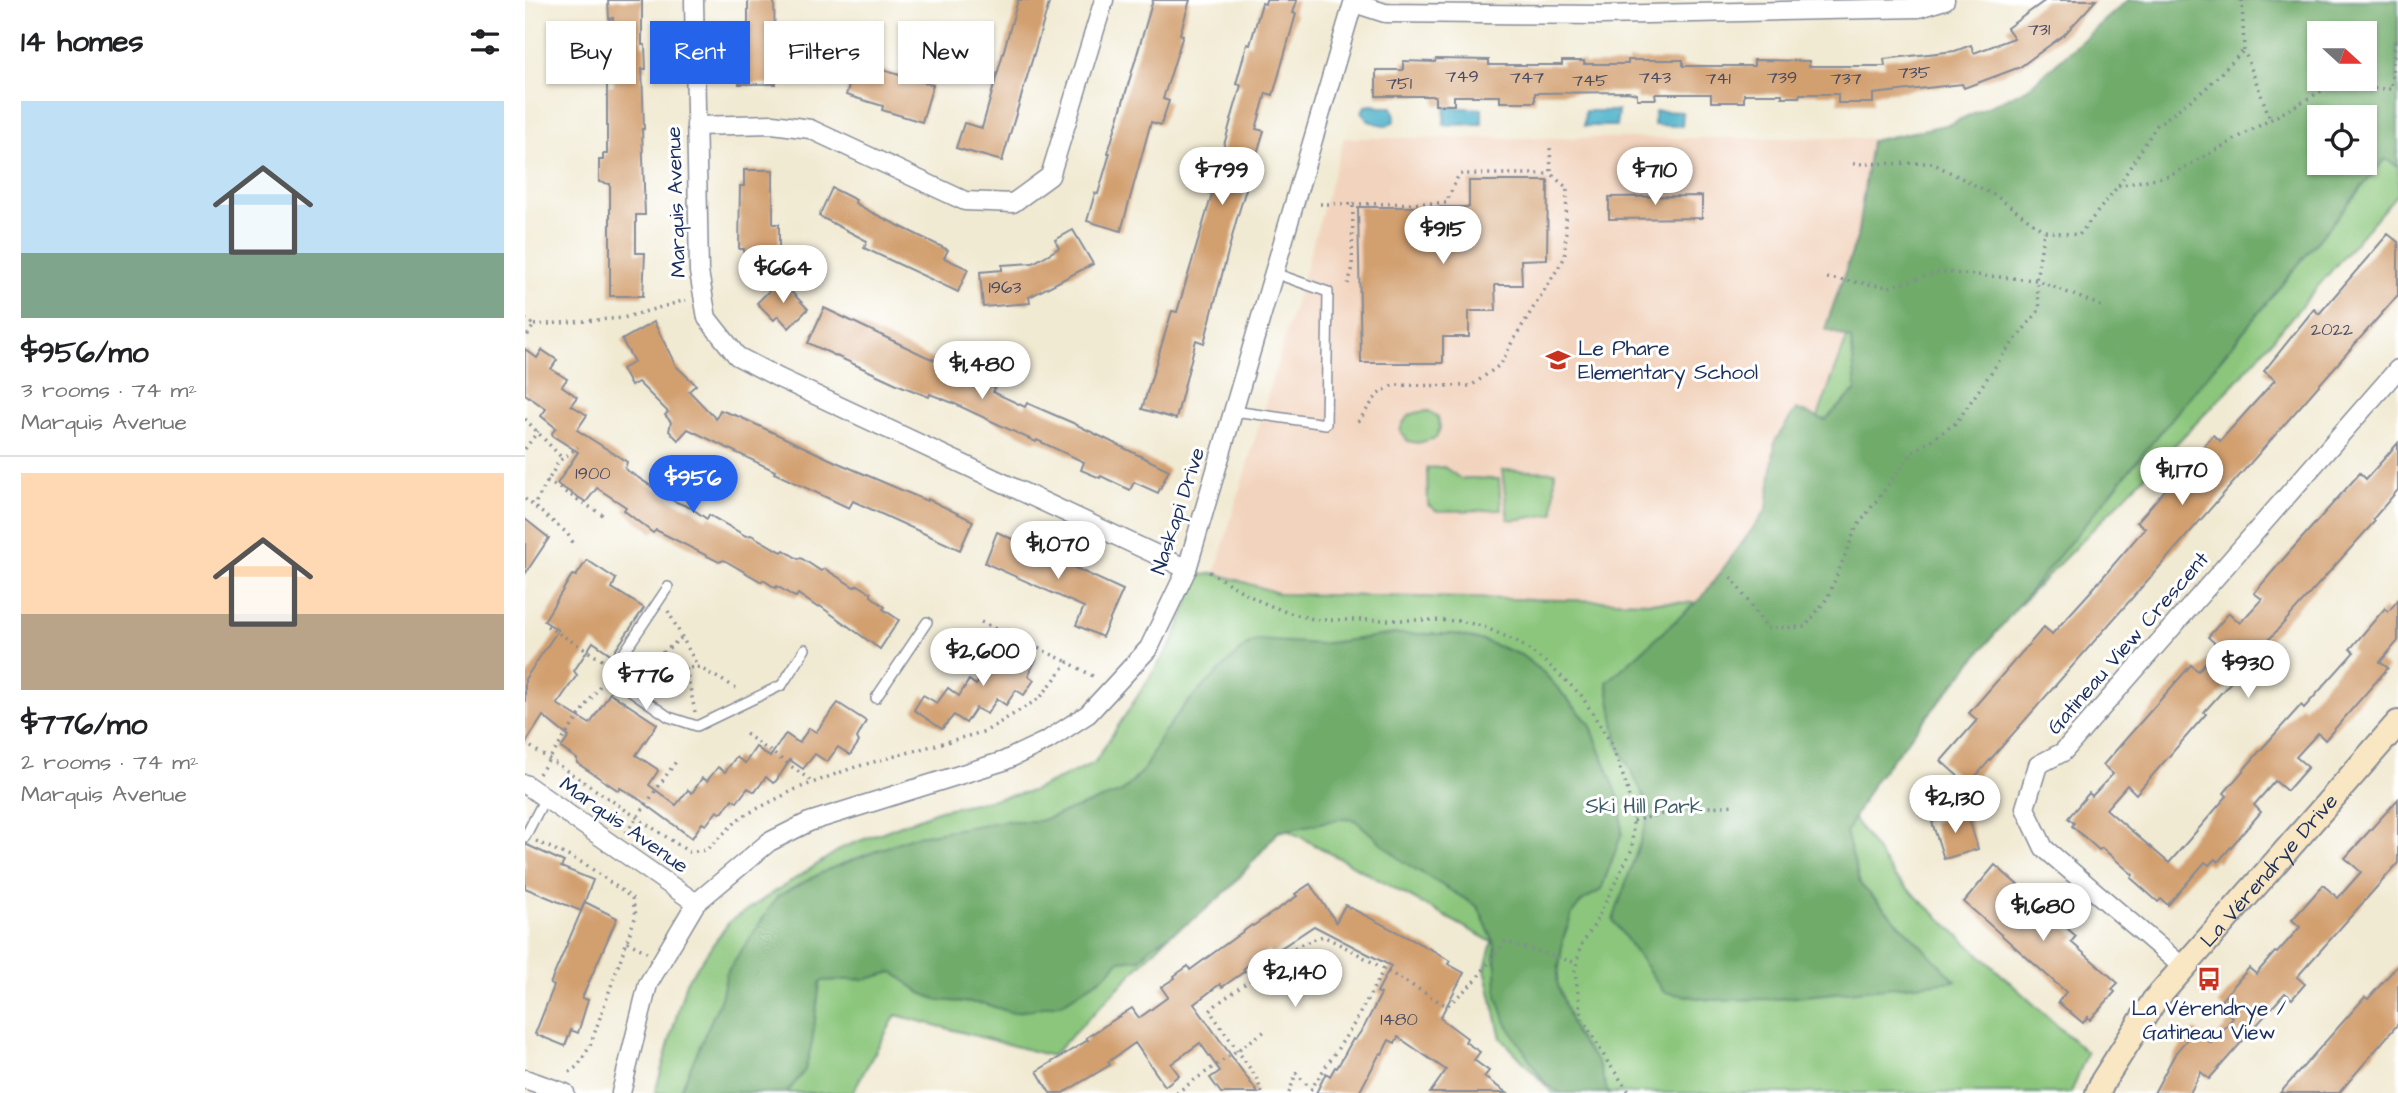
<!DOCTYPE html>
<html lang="en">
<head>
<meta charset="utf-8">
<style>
	body { margin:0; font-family:"Architects Daughter",sans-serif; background:#f2f2f2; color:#202124; height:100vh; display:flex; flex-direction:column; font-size:26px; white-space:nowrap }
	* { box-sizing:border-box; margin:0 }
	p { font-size:23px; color:#757577 }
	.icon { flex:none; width:38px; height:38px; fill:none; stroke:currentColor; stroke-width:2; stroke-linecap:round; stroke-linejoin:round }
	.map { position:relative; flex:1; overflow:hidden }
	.details { display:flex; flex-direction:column; background:#fff; width:525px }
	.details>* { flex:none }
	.banner { position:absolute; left:21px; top:21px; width:665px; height:63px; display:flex; gap:14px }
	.needle { width:46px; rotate:111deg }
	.tools { position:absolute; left:1782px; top:21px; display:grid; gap:14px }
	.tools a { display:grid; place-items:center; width:70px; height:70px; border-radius:0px; background:#fff; box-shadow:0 2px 5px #0004; font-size:35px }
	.price { position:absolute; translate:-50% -60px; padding:0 16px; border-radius:24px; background:#fff; color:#222; font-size:23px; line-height:46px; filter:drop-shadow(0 2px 4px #0008) }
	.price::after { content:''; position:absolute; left:50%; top:42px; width:21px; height:16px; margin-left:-10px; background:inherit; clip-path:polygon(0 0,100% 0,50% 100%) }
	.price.on { background:#2563eb; color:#fff }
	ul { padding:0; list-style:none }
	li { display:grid; align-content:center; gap:14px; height:371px; padding:0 21px }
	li+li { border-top:2px solid #e0e0e0 }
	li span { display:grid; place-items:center; height:217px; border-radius:0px; color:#555 }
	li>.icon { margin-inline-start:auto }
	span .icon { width:126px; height:126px; fill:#fffc; stroke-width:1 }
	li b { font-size:30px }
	h2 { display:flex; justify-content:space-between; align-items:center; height:84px; padding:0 21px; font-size:30px }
	.tag { padding:0 24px; border-radius:0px; background:#fff; box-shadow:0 2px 5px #0004; font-size:24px; line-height:63px }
	.tag.on { background:#2563eb; color:#fff }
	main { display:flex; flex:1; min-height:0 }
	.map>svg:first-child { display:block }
</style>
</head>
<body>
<main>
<section class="details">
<h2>14 homes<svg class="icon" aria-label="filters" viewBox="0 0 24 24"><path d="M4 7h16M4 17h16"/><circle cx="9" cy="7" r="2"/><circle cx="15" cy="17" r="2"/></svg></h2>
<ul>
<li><span style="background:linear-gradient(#bfe0f5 70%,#7fa58c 0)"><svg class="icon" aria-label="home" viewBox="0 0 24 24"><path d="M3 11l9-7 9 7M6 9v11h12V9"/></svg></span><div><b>$956/mo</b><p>3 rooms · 74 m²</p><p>Marquis Avenue</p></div></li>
<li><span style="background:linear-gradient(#ffd9b3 65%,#b9a48a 0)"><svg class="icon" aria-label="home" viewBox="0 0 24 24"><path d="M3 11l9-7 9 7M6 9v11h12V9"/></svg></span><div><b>$776/mo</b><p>2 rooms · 74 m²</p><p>Marquis Avenue</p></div></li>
</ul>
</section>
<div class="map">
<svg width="1873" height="1093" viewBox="0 0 1873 1093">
	<rect width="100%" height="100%" fill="#fff"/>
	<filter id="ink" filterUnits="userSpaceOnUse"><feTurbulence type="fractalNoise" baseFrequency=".0143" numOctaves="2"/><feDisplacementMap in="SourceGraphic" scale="14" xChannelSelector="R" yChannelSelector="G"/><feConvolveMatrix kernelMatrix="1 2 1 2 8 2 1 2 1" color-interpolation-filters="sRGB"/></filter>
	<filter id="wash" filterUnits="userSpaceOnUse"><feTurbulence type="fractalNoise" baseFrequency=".00686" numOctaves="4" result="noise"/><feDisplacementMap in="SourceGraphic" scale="28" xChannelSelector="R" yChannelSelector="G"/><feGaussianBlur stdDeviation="1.57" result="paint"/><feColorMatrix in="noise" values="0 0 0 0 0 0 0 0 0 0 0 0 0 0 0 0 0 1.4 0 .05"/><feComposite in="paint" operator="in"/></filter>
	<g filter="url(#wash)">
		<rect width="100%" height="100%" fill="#f1ead3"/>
		<!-- built -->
		<polygon fill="#f2d4be" points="819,138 1341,138 1393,148 1223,604 756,594 690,573"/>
		<!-- green -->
		<g fill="#8bc67b" stroke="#537a6c" stroke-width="2" fill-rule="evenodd">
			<path d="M1873,0V193L1711,382L1425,676L1322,809L1370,877L1562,1053L1546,1093H1028L976,1038L960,969L967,942L752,824L527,1056L371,1015L327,1093H130L161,982L205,921L319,847L415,810L507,791L569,763L649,640L673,576L690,573L756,594L1223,604L1393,148ZM1794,33H1839V79H1794ZM1794,117H1839V163H1794Z"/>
			<path d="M904,411L913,417L915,428L911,438L893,443L883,441L875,431C880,414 888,412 904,411Z"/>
			<path d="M919,467L936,479C950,476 960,480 974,479L976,510L912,511L903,505L902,468Z"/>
			<polygon points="977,470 1030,472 1029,514 989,520 983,519"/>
		</g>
		<!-- forest -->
		<g fill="#70ab6b" stroke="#466d64" stroke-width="2" fill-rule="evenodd">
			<path d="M1603,0H1873V166L1860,159L1350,780L1321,832L1335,884L1431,981L1251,999L1185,1000L1139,992L1088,920L1126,810L1093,745L1082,682L1177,597L1242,509L1250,441L1271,409L1300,420L1331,390L1326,339L1300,329L1332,238L1346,141L1425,124L1502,89ZM1794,33H1839V79H1794ZM1794,117H1839V163H1794Z"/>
			<polygon points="869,634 930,634 959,641 996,655 1019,673 1065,724 1096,804 1097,833 1076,890 1057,901 1047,914 1038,939 1032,982 1050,1034 1073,1063 1083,1093 1036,1093 1020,1083 981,1023 972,996 970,945 953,907 877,861 831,821 826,819 819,818 753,832 706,887 672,917 626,947 615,959 594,961 582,974 538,1003 488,1013 460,1004 413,1000 396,993 368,972 342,979 297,981 295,983 287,1043 280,1070 262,1093 154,1093 196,998 202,972 253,896 302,870 387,837 478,821 514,821 597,792 618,771 636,736 659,706 719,647 732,640 795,644"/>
		</g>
		<!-- water -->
		<g fill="#49b0c8" stroke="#327093" stroke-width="2">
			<polygon points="848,105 855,107 867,107 870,116 869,121 862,126 843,121 837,112 840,106"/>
			<polygon points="920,107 957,109 957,124 919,125"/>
			<polygon points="1060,111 1093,111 1091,126 1059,126"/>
			<polygon points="1130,111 1158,112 1157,126 1129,125"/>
		</g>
		<g id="blocks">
			<!-- building -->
			<g fill="#d29f6e">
				<polygon points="83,0 117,0 117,45 120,45 121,69 117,69 119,129 117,129 120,215 111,215 111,253 120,253 118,296 85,296 85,184 74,182 74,160 78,160 78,154 82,154 82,85 89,85 88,18 84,19"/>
				<polygon points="223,0 249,0 251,84 214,84 214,43 223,43"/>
				<polygon points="493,0 525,0 477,161 431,148 439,123 457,128"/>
				<polygon points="628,0 665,0 655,34 658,35 638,99 644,101 636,125 626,122 596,231 562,221 570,193 573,194 585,153 583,153"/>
				<polygon points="741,0 772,0 768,13 771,14 748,95 741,93 731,129 739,131 712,218 679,343 671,340 651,419 617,409 647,311 652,312 687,194 682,192 695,152 697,152 716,85 711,84 722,44 725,45 737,3 740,4"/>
				<polygon points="1521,0 1571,0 1540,34 1495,67 1439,88 1437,84 1348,94 1348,103 1313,103 1313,94 1275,94 1274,97 1257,97 1257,94 1219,94 1219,102 1186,102 1186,94 1130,94 1131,99 1112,99 1112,94 1103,92 1010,93 1010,102 975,102 975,96 929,96 929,105 910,105 910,96 851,96 851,70 878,70 878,61 910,62 911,59 964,60 964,65 1037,65 1037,61 1059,61 1059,64 1103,64 1103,60 1158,60 1158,66 1229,66 1229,60 1284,61 1284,66 1360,66 1359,59 1430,51 1446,45 1449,53 1489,38 1482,28"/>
				<polygon points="307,49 352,63 351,68 408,85 397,122 357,110 358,106 321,95 324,86 299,76"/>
				<polygon points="219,170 248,170 248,224 254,224 254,271 219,271 219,249 214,249 215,186 219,186"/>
				<polygon points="944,181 1023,181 1022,259 996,260 997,285 970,285 971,311 944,311 944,337 918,337 918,363 836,363 833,207 944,207"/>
				<polygon points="307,188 331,200 330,203 348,213 423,250 419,258 443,269 433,292 339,248 342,241 294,216"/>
				<polygon points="1177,196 1177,218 1084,219 1084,197"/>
				<polygon points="548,230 568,264 504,297 505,303 458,307 455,272 477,270 477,265 508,263 534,248 530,240"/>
				<polygon points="1863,234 1873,242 1873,295 1443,785 1416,761 1452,720 1444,713 1519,627 1527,634 1566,591 1620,528 1612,522 1688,435 1695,441 1750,380 1739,371 1789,309 1794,314"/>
				<polygon points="255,280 283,309 264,328 253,316 249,320 232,303"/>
				<polygon points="299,308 400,356 442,373 441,375 470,388 468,392 500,407 502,403 548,423 644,470 633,493 609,482 605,490 576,476 575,478 556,470 559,462 512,440 511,442 428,403 405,394 404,397 374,385 283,343"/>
				<polygon points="129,322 151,366 171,385 164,391 191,419 195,410 215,417 311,462 402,501 403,499 448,521 435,550 328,501 324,508 249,473 250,471 163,429 153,440 144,431 146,422 140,415 143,412 113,382 106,386 97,369 109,362 97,340"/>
				<polygon points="0,349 12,358 17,350 32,360 26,369 42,379 37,386 52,397 46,405 62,415 52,430 102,462 100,469 149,501 166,508 182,519 184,515 221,536 226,535 249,548 257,552 259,550 273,559 276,558 296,571 300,569 329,587 333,585 346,593 346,596 360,607 358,609 374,620 355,649 295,606 292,607 273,594 271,597 268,596 252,586 251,588 238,580 237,582 199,560 194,562 131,530 128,533 101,512 99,510 101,507 72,488 61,502 32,484 53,452 28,436 27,433 31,428 16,416 21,409 0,394"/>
				<polygon points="1873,443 1873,490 1848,519 1850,521 1679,712 1681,714 1611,794 1602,785 1581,809 1644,863 1702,796 1699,793 1733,753 1776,705 1779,708 1829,652 1825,649 1860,608 1863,612 1873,600 1873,641 1855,662 1863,668 1800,740 1793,733 1771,757 1783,767 1762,791 1750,781 1729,805 1736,812 1693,862 1690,859 1684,865 1680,862 1643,905 1636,899 1633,902 1606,878 1608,875 1591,860 1577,848 1574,850 1547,826 1549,823 1543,818 1564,793 1567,796 1588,774 1578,765 1666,665 1673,671 1694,647 1683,637 1704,613 1715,623 1737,599 1729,593 1761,556 1835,473 1841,479"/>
				<polygon points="0,519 24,538 0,574"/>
				<polygon points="472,532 598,590 577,637 551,625 559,607 460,563"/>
				<polygon points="62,560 91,579 87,588 119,608 87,655 68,642 49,671 52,675 32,704 65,724 85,693 132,724 111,755 132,769 133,771 124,785 151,805 163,790 167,793 177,778 182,781 193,767 200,772 211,757 220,763 231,747 245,757 259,736 261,734 274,743 284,728 291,732 313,703 341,721 332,738 334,742 325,755 313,747 302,762 290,754 278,769 265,760 251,781 248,783 241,777 230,792 223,788 212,802 207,799 198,812 195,813 192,811 181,825 177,823 167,838 111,797 95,788 94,791 52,763 52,759 36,748 44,737 18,716 0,744 0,679 33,630 19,621 47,575 51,576"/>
				<polygon points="482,639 511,659 503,676 509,680 499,695 491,690 481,705 472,699 462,714 451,708 441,723 429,715 417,729 389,710 398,695 412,703 423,688 434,696 444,680 451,685"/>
				<polygon points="1873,799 1873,863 1772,977 1780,984 1767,999 1760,993 1684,1079 1676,1072 1665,1093 1629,1093 1651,1052 1670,1030 1686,1043 1708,1018 1693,1004 1724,968 1731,974 1750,952 1752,953 1775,927 1767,920 1798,885 1813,898 1836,872 1820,858"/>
				<polygon points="1442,812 1453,849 1419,859 1407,822"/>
				<polygon points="0,844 39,862 36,867 68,880 56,911 0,888"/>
				<polygon points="1470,865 1551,936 1546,942 1593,983 1587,989 1590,992 1565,1020 1563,1017 1558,1023 1533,1002 1541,992 1439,902"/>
				<polygon points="785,884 811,922 820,905 909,951 925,961 923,964 939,973 915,1018 942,1038 940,1042 955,1052 949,1060 964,1071 959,1077 982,1093 905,1093 921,1070 873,1037 870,1043 864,1040 857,1054 855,1053 834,1093 791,1093 801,1073 805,1076 810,1067 812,1068 828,1039 830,1040 839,1027 856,994 852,992 866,966 789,926 747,954 744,950 718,969 720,971 697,987 695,984 669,1004 733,1093 696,1093 685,1078 695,1071 675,1043 646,1064 654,1075 640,1086 610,1043 583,1062 585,1065 538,1093 525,1093 512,1071 563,1040 561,1038 607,1008 614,1018 643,997 636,987 650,978 649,976 663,966 665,970 727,925 728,926 772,896 770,894"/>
				<polygon points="60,902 92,918 57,998 63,1000 53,1033 46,1030 40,1046 10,1034 29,986 25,984"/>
				<polygon points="1873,965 1873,1024 1814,1093 1755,1093 1840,997 1843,999"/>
			</g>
		</g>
	</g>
	<g filter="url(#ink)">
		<use href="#blocks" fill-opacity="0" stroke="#868c98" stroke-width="2"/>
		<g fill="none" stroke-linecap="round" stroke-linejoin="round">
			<!-- lane casing -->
			<g stroke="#868c98" stroke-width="12">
				<g id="lane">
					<polyline points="709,411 801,424 803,292 749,273"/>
					<polyline points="143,587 94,660 99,686 144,717 172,726 257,685 280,649"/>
					<polyline points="351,698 402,622"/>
					<polyline points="0,837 20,798"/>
				</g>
			</g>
			<!-- street casing -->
			<g stroke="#868c98" stroke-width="21">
				<g id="street">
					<polyline points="169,0 174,272 182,318 212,356 254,378 662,569"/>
					<polyline points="829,3 860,13 1076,15 1394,8 1420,0"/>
					<polyline points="171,126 248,124 285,129 440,201 488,203 525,176 579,0"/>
					<polyline points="0,784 171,903"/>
					<polyline points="1659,968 1519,848 1500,808 1513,765 1538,752 1873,369"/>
					<polyline points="0,1079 40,1093"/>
					<polyline points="96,1093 123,984 171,903 244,842 284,822 479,761 523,740 563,714 624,648 662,569 829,0"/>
				</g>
			</g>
			<!-- secondary casing -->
			<g stroke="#868c98" stroke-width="28">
				<g id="secondary">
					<path id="s1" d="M1573,1093L1578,1081L1629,1001L1873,723"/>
				</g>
			</g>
			<!-- path -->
			<g stroke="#868c98" stroke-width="3.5" stroke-dasharray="2 5" stroke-linecap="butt">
				<polyline points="1717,0 1719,50 1746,121"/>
				<polyline points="1328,164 1407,163 1471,196 1519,231"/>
				<polyline points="1593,186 1646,175 1802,88 1866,89 1870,37"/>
				<polyline points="795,204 828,204 827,270 823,284"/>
				<polyline points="828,204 921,203 934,174 1026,174"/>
				<polyline points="1302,278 1364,287 1415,272 1511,280 1579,307"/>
				<polyline points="0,319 9,325 0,339"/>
				<polyline points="9,325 98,318 161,300"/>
				<polyline points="0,419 37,458"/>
				<polyline points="833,422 853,394 868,385 946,386 976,364 987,342 1040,257 1042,188 1026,174 1025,147"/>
				<polyline points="0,449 13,431"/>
				<polyline points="22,481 78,515"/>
				<polyline points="0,499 42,533 49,544"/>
				<polyline points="12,509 11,502 34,461 53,447"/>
				<polyline points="684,572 732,600 761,612 792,620 903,620 935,621 957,626 993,642 1023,664 1056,695 1086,743 1102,787 1108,821 1107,849 1069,925 1055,947 1050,972 1056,1016 1082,1061 1105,1093"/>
				<polyline points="1206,577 1242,628 1280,627 1303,597 1331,528 1387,453 1431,423 1481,351 1515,309 1511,280 1519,231 1554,235 1593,186 1632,125 1678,91 1719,50"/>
				<polyline points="143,611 173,667 215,690"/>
				<polyline points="456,622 543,662"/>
				<polyline points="22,626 80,662"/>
				<polyline points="156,638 139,652 146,662 161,668"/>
				<polyline points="110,664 139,652"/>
				<polyline points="170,712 161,668 173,667"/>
				<polyline points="221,734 288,782"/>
				<polyline points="0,743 164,852 181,850 216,817 271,789 327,768 461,731 515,698 543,662 571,678"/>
				<polyline points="14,774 83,674"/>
				<polyline points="1108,821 1158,809 1210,805"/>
				<polyline points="101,833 152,760"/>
				<polyline points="11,841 60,864 107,898 111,915 65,1046 53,1066 43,1073"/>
				<polyline points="102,942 122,952"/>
				<polyline points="651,1093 740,1031"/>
				<polyline points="737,1093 731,1077 685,1011 692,1004 772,946 798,936 828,951 922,1006 949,982 980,942 1052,963"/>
				<polyline points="764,1093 771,1073 786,1089 829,1024 859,969"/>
			</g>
			<!-- lane -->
			<use href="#lane" stroke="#fff" stroke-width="9"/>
			<!-- street -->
			<use href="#street" stroke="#fff" stroke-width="18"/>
			<!-- secondary -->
			<use href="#secondary" stroke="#f9e7c3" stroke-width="24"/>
		</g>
	</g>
	<!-- icons -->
	<defs>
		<g id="school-bare" transform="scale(1.89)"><path d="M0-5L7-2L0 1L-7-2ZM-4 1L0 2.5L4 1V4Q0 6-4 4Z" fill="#c8321e" stroke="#fff" stroke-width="2.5" paint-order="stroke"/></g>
		<g id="bus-bare" transform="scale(1.89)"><path d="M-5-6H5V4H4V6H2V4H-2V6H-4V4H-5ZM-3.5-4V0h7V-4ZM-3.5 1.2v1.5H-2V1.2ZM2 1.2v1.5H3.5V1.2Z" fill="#c8321e" stroke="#fff" stroke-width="2.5" paint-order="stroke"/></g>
	</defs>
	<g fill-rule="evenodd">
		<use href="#school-bare" x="1033" y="360"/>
		<use href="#bus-bare" x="1684" y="979"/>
	</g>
	<g text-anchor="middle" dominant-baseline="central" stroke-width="6" stroke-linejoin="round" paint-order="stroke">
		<!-- number labels -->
		<g font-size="18" fill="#494b62">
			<text x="1514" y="29">731</text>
			<text x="1389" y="72">735</text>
			<text x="937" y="76">749</text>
			<text x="1002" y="77">747</text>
			<text x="1130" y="77">743</text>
			<text x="1257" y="77">739</text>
			<text x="1193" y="78">741</text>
			<text x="1321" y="78">737</text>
			<text x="1065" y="80">745</text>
			<text x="874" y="83">751</text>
			<text x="480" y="287">1963</text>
			<text x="1807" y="329">2022</text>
			<text x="68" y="473">1900</text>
			<text x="874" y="1019">1480</text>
		</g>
		<!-- street labels -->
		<g font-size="21" fill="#1b2f5e" stroke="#fff">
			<text transform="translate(151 202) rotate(-92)">Marquis Avenue</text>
			<text transform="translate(653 511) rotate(-72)">Naskapi Drive</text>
			<text transform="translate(1603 643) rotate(-49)">Gatineau View Crescent</text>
			<text transform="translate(99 825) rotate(35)">Marquis Avenue</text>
			<text stroke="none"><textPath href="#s1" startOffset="282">La Vérendrye Drive</textPath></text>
		</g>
		<!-- poi labels -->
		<g font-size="21" fill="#1b2f5e" stroke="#fff" text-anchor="start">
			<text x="1053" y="348">Le Phare<tspan x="1053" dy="24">Elementary School</tspan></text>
			<text x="1684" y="1008" text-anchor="middle">La Vérendrye /<tspan x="1684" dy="24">Gatineau View</tspan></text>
		</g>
		<!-- park labels -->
		<g font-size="21" fill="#3d5c67" stroke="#fff">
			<text x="1119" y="806">Ski Hill Park</text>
		</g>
	</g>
</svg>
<div class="tools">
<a><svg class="needle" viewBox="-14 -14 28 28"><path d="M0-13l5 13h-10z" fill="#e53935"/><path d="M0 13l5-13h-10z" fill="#757577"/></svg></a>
<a><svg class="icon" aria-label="locate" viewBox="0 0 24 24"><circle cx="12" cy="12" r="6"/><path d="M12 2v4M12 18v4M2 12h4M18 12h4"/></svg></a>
</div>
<b class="price" style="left:697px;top:207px">$799</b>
<b class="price" style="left:1130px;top:207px">$710</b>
<b class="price" style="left:918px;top:266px">$915</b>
<b class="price" style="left:258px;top:305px">$664</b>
<b class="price" style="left:457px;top:401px">$1,480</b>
<b class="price" style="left:1657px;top:507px">$1,170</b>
<b class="price on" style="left:168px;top:515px">$956</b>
<b class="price" style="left:533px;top:581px">$1,070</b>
<b class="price" style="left:458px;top:688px">$2,600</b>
<b class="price" style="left:1723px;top:700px">$930</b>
<b class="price" style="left:121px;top:712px">$776</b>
<b class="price" style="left:1430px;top:835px">$2,130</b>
<b class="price" style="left:1518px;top:943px">$1,680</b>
<b class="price" style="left:770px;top:1009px">$2,140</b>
<div class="banner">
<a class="tag">Buy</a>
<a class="tag on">Rent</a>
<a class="tag">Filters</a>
<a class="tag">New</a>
</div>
</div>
</main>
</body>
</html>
